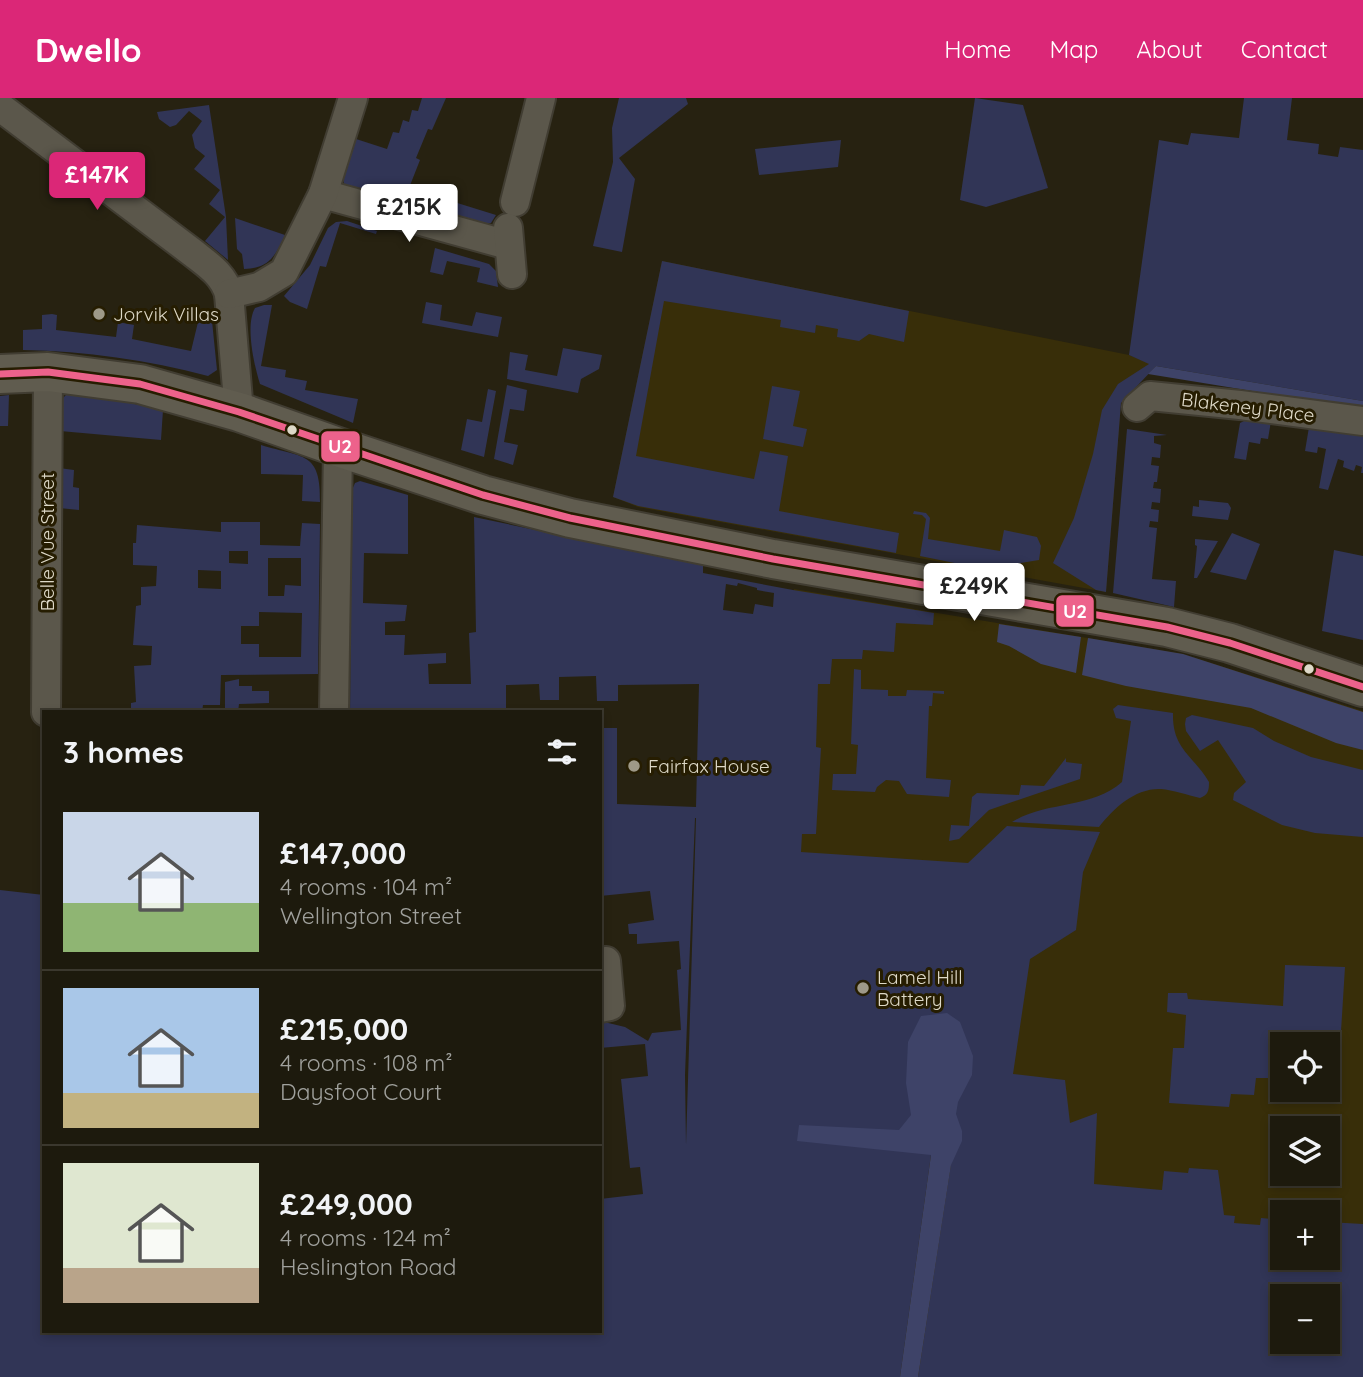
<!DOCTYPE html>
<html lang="en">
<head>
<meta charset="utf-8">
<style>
	body { margin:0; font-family:Quicksand,sans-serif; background:#2a271b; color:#f1f3f6; height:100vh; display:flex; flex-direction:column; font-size:26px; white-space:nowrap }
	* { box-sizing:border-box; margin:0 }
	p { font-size:23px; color:#a0a19d }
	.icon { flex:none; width:38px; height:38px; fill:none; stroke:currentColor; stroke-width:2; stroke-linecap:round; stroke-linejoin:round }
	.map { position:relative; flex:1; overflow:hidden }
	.panel { position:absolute; left:42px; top:612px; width:560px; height:623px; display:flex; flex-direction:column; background:#1d1a0d; border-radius:0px; box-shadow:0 4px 10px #0003,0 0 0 2px #3b382e }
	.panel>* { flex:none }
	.fabs { position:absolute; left:1270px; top:934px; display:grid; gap:14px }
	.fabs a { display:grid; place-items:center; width:70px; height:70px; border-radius:0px; background:#1d1a0d; box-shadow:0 4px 10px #0003,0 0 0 2px #3b382e; font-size:35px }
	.price { position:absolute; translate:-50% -60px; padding:0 16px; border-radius:7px; background:#fff; color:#222; font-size:23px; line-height:46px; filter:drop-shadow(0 2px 4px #0008) }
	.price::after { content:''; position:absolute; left:50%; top:42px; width:21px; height:16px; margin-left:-10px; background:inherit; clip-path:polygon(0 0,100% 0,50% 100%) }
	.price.current { background:#db2777; color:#fff }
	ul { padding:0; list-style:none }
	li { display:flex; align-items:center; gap:21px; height:175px; padding:0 21px }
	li+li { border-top:2px solid #3b382e }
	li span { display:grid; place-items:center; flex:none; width:196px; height:140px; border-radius:0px; color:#555 }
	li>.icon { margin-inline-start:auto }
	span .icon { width:84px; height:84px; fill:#fffc; stroke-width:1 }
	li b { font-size:30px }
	h2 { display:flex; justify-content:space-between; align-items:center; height:84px; padding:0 21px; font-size:30px }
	header { display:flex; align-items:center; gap:42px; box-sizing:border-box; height:98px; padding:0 35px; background:#db2777; color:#fff }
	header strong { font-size:33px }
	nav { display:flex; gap:38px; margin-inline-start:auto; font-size:24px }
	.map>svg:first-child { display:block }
</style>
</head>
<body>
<header>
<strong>Dwello</strong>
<nav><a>Home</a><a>Map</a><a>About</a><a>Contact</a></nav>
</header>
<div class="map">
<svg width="1363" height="1279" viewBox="0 0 1363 1279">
	<rect width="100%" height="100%" fill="#272211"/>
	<!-- built -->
	<g fill="#382e09" fill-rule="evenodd">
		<polygon points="662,163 1129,257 1156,268 1121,305 1106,494 638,409 613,399"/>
		<path d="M794,491L1183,556L1363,613V1279H900L931,1057L797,1043L801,735ZM1283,947H1328V992H1283ZM1283,1031H1328V1076H1283ZM1283,1115H1328V1160H1283ZM1283,1199H1328V1244H1283Z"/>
	</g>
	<!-- green -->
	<g fill="#313556" fill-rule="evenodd">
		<polygon points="422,0 446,0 432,32 428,31 416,60 420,62 409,90 496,117 491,125 485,126 413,104 410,108 345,90 342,76 353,40 387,51 393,34 399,35 403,22 409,24 412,12 418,13"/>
		<polygon points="619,0 686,0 688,6 619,60 635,81 622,154 593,148 613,64 612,30"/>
		<polygon points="975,0 1023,7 1048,90 986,109 960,102"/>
		<polygon points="1244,0 1292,0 1287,42 1319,46 1318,56 1338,59 1340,49 1363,52 1363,303 1156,268 1121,305 1106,494 1096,492 1053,465 1074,420 1093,356 1102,312 1118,286 1149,266 1129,257 1159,42 1188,47 1191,35 1239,40"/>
		<polygon points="209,7 226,119 228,162 205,143 225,119 209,106 220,92 194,71 205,58 195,50 192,37 202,23 189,13 176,27 170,29 159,21 157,14"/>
		<polygon points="841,42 838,69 759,77 755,51"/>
		<path d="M235,120L285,137C275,159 269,170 244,171L242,156L237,151Z"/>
		<polygon points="347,123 377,133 376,136 340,125 326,169 320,168 307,211 290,204 284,198 310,167 328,130 336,124"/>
		<polygon points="435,150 489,166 496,173 498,189 477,184 480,170 447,163 443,177 430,174"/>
		<polygon points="662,163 909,213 904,244 869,236 859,243 837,239 838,231 816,227 815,235 780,229 781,222 664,203 636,358 754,381 760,353 788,358 779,413 899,435 896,455 638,408 613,399"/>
		<polygon points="426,204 442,207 440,222 472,228 476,214 502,219 498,239 422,225"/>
		<path d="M264,207H272L261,268L286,272L285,279L307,283L305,292L358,301L353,325L260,286C254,267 245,227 255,210Z"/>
		<path d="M52,216L57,217L56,232L116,239L118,224L134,227L132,241L191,253L199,220L212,223L217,272L208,278C147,262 86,253 23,252V232L42,231V217Z"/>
		<polygon points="563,250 602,257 599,271 581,281 578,295 507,281 510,254 528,257 525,272 557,278"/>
		<polygon points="507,287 527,292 524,313 510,311 504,344 518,347 513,367 494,361"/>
		<polygon points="772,288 800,293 793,328 807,331 803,349 763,341"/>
		<polygon points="488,291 496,293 484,359 461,352 467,321 482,324"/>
		<polygon points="67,296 106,300 163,312 161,342 60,333 62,301"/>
		<polygon points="9,297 8,328 0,328 0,298"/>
		<polygon points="1250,320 1271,323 1268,341 1261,340 1260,346 1249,344 1246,362 1234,360 1240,325"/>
		<polygon points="1309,329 1363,338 1363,375 1361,375 1362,369 1356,367 1354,373 1343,369 1344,363 1338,361 1328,392 1319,390 1326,351 1318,349 1317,355 1305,353"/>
		<polygon points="1127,331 1167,337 1154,338 1154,345 1161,347 1160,360 1152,359 1151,367 1159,368 1157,384 1154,384 1153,390 1161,391 1160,405 1152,404 1151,411 1159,412 1158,424 1150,423 1149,429 1157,430 1152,481 1176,483 1174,509 1113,495"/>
		<path d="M261,347C303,360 321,353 320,404L302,403L303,377L261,376Z"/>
		<polygon points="59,370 74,372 73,389 79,390 79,412 59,410"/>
		<path d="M360,383L408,397V456L364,455L363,505L407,507L405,523L385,524V537H405L404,557L446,555V565L428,566L429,586H471L469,535L476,534L474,419L703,467V475L793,492L934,515L933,527L896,525L894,554L863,552L862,561H832L830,586H818L816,649L821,650L816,736H802L801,754L968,765L1007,728L1100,734L1083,774L1076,832L1030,861L1013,976L1065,982L1070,1025L1097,1015L1094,1086L1162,1092L1164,1073L1188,1075L1189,1070L1218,1072L1224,1117L1235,1118L1234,1125L1260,1127L1261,1120L1283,1122V1160H1328V1124L1363,1126V1279H918L958,1021L931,1057L900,1279H0V792L44,797V1234H600V1101L643,1096L640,1069L630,1070L621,981L648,978L645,946L600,950V923L625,929L648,943L652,935L681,932L677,872L681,871L679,843L637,846V836H629L628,826L654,822L650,793L600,798V630H617V706L696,709L699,586L618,587V603H597L596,578L559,579V602H540L539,586L506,587V614H350L352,392L355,385ZM738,485L757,490V492L774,495L773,509L755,506L753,516L723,512L726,486L737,488ZM695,720H696L686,1047L685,977ZM1283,1199H1328V1244H1283Z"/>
		<polygon points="1199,402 1228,405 1231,410 1228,422 1192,418 1193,408 1199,409"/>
		<polygon points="914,413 926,415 930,420 928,441 1000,453 1004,432 1037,439 1041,448 1039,462 984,471 920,458 926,421 922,417 913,416"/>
		<path d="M221,424H260V447L300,448L302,425L320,426L318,576L221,577L220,607H203L202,614H131V605L136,604L134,568L151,567L152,548L133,547L136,508L141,507V489L156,488L157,468L133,467V445H136L137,427L221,434ZM229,453H248V466L229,465ZM268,460H301V488L285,487L284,498H268ZM198,472L221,473V491L198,490ZM259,514L302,515L301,559H259V546H241V528H259Z"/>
		<polygon points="1232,435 1260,446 1246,482 1210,474"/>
		<polygon points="1195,441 1218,443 1197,480 1194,480 1197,448 1195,447"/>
		<polygon points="1334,452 1363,458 1363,542 1322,533"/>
		<polygon points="854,571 861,572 861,591 888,592 888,598 906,598 907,592 944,593 944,596 933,595 932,608 929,608 926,680 951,682 949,699 907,696 899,683 886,682 877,689 875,694 832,692 833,676 856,676 858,647 851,646"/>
		<polygon points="239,581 239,588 252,588 252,593 269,593 269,605 239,606 238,614 225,614 225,584"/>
		<path d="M1118,607L1173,615C1172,651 1193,657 1209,684C1209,693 1208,697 1200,700C1187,697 1173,692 1161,691C1135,690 1114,710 1099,729L1012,724C1045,703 1092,711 1122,684L1131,623L1116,620L1113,611Z"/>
		<polygon points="1192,617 1253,630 1274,643 1311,659 1363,672 1363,739 1315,735 1282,727 1233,702 1234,695 1246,684 1218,642 1200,653 1186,633 1185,626 1186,620"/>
		<polygon points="1066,660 1066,664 1082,666 1080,681 989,712 959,741 949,743 951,727 969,728 972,699 977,695 1019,697 1021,687 1044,688"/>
		<polygon points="1285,867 1345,869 1338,982 1328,981 1328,947 1283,947 1283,980 1256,980 1254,997 1231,996 1229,1009 1169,1005 1173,950 1184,950 1186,917 1167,914 1168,895 1187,895 1188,901 1283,908"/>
	</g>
	<!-- forest -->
	<g fill="#3e4368">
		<polygon points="1156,268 1363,303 1363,311 1148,276"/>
		<polygon points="999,526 1081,539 1076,575 1041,566 1009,548 997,544"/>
		<polygon points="1088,540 1183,556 1363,614 1363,652 1336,645 1251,610 1126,588 1082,577"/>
		<polygon points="947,915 960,924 973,958 972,977 958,1004 956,1016 962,1033 962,1043 951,1067 918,1279 900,1279 931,1057 797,1043 799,1027 899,1032 911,1017 906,985 908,944 921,918"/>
	</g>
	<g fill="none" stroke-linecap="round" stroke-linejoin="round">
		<!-- street casing -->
		<g stroke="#413d32" stroke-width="32">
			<g id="street">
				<path d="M0,9L193,155C208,167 223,176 229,196L239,314"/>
				<polyline points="323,96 508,147"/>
				<polyline points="515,104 541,0"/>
				<polyline points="508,130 512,176"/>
				<polyline points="229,196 259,189 284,174 323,96 353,0"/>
				<polyline points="1137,309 1150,298 1240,307 1363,323"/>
				<polyline points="46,614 48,274"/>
				<polyline points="334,614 338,349"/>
				<polyline points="600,910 610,908 606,863"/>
			</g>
		</g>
		<!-- secondary casing -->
		<g stroke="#413d32" stroke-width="42">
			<polyline id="secondary" points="0,276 48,274 140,286 239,314 338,349 483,397 570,420 773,461 1167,529 1230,545 1363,589"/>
		</g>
		<!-- street -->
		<use href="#street" stroke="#5b574b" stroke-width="28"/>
		<!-- secondary -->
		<use href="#secondary" stroke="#605c4f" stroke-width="38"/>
		<!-- bus-1 casing -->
		<g stroke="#261d01" stroke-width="12">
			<polyline id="bus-1" points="0,276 48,274 140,286 239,314 483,397 570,420 773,461 1167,529 1230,545 1363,589"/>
		</g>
		<!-- bus-1 -->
		<use href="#bus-1" stroke="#ed628b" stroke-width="7"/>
	</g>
	<!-- markers -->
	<g fill="#9e9988" stroke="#261d01" stroke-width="2.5">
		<circle cx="99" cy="216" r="7"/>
		<circle cx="634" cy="668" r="7"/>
		<circle cx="863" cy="890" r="7"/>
	</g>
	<g fill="#ded9c8" stroke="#261d01" stroke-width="2.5">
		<circle cx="292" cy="332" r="6"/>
		<circle cx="1309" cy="571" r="6"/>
	</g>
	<g text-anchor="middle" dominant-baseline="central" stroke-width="6" stroke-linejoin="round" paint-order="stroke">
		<!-- poi labels -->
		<g font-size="19" fill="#ded9c8" stroke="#261d01" text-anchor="start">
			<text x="113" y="216">Jorvik Villas</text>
			<text x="648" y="668">Fairfax House</text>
			<text x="877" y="879">Lamel Hill<tspan x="877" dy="22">Battery</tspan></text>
		</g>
		<!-- street labels -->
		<g font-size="19" fill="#ded9c8" stroke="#261d01">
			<text transform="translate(1248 309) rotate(7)">Blakeney Place</text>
			<text transform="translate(47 444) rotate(-90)">Belle Vue Street</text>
		</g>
	</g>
	<g stroke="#261d01" stroke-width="2.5">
		<rect x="320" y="332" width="41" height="33" rx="7" fill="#ed628b"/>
		<rect x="1055" y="496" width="40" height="34" rx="7" fill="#ed628b"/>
	</g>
	<g font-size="19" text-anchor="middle" font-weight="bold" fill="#fff">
		<text x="340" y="355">U2</text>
		<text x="1075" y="520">U2</text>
	</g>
</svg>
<div class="fabs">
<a><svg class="icon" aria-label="locate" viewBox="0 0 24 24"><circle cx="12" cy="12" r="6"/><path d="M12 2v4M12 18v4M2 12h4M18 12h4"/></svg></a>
<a><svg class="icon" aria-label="layers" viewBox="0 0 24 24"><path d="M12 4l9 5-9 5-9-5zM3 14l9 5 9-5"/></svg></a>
<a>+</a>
<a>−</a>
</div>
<b class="price current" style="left:97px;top:114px">£147K</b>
<b class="price" style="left:409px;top:146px">£215K</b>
<b class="price" style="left:974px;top:525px">£249K</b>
<section class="panel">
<h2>3 homes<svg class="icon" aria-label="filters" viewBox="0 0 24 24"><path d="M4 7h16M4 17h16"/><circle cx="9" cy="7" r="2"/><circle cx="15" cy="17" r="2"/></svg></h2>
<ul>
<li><span style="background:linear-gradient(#c9d6e8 65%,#8fb573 0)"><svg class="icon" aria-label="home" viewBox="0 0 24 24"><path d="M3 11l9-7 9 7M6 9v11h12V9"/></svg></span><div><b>£147,000</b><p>4 rooms · 104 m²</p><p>Wellington Street</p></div></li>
<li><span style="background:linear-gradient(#a9c7e8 75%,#c2b280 0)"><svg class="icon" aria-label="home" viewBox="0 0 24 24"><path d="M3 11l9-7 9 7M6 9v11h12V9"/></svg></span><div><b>£215,000</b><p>4 rooms · 108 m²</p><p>Daysfoot Court</p></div></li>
<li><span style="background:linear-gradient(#dfe7d0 75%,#b9a48a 0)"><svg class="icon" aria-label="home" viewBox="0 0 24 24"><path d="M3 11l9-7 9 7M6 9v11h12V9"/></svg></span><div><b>£249,000</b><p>4 rooms · 124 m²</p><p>Heslington Road</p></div></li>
</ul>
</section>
</div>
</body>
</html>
